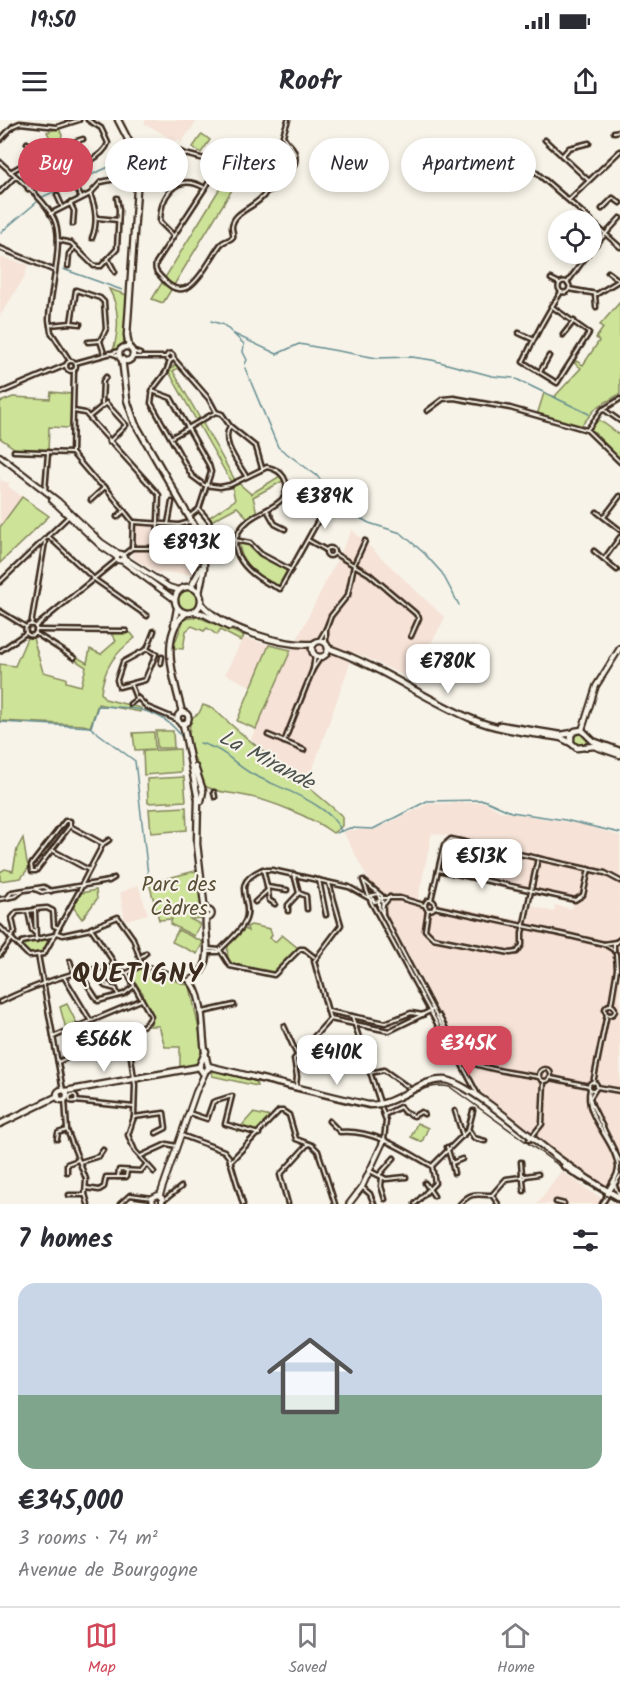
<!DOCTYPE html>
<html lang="en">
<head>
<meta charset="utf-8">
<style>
	body { margin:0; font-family:Kalam,sans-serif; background:#f2f2f3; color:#2b2b33; height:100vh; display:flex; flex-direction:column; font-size:22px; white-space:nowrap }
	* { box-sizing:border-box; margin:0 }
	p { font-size:20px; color:#7c7c81 }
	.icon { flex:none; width:33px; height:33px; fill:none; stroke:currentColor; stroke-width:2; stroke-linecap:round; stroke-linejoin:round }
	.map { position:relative; height:1084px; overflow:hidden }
	.side { display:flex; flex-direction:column; background:#fff; flex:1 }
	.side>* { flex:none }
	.hud { position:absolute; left:18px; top:18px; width:585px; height:54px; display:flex; gap:12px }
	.fabs { position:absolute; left:548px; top:90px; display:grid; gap:12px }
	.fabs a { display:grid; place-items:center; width:54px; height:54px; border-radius:50%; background:#fff; box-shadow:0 3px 9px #0003; font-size:30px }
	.price { position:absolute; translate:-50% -51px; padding:0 14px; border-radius:12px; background:#fff; color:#222; font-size:20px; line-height:39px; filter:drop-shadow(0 2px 3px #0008) }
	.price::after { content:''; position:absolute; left:50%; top:36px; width:18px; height:14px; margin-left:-9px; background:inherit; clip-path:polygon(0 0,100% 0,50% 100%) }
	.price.selected { background:#d1495b; color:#fff }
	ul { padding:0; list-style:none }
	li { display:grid; align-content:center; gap:12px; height:318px; padding:0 18px }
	li span { display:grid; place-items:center; height:186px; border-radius:18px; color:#555 }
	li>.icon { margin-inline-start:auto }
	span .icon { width:108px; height:108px; fill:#fffc; stroke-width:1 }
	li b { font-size:26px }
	h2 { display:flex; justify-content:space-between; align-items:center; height:72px; padding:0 18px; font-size:26px }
	.tag { padding:0 21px; border-radius:27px; background:#fff; box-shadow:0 3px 9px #0003; font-size:21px; line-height:54px }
	.tag.selected { background:#d1495b; color:#fff }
	.status { display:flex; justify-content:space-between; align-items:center; height:42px; padding:0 30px; background:#fff; direction:ltr }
	.status svg { height:16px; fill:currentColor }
	header { display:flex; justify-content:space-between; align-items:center; height:78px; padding:0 18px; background:#fff; font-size:27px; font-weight:700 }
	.menu { display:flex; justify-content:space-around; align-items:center; height:84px; border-top:2px solid #e1e1e2; background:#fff; font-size:16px; color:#7c7c81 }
	.menu a { display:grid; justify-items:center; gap:3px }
	.menu .selected { color:#d1495b }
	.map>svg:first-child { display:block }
</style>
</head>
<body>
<div class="status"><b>19:50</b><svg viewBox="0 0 49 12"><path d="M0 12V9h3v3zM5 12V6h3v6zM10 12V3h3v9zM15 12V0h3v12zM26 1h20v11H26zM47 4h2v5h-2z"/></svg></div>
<header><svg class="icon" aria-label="menu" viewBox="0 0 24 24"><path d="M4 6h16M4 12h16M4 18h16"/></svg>Roofr<svg class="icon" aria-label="share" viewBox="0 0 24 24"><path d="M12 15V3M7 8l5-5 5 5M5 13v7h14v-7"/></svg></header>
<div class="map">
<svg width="620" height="1084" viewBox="0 0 620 1084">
	<rect width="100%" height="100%" fill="#f7f3e8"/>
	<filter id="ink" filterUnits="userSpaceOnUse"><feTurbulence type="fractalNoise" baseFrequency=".0167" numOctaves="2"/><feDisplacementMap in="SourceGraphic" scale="12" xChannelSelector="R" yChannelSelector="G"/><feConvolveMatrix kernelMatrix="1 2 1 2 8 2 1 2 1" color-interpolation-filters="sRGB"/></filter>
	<g filter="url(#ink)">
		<!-- built -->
		<g fill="#f6e2d6" fill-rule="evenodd">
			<polygon points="146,0 198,0 180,24 180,19 175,21 144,3"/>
			<polygon points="0,137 28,145 24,158 0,196"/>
			<polygon points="0,356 1,361 10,363 8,366 22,377 0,407"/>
			<polygon points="135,403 188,407 199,421 196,455 156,452 132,437"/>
			<polygon points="352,410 445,498 411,559 354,532 308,662 287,650 251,619 295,523"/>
			<polygon points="243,518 270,525 250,566 225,554"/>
			<path d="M484,682L500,691L585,705L620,716V1077L552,1034L489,986L343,712L349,710H374L428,684ZM432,713L459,718L457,729L480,735L475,757L574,779L572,789L555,785L554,792L532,786L528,802L418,779Z"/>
			<polygon points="138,765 148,794 125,800 120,773"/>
			<polygon points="561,1051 590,1071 612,1084 565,1084 556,1078 551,1084 537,1084"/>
		</g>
		<!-- green -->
		<g fill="#cde398" stroke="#84865b" stroke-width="1.5">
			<polygon points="59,8 62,15 59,24 54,26 47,12"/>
			<polygon points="202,14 210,20 201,33 193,27"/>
			<polygon points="231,50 241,55 163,183 152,179"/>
			<path d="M109,169L127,175L126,208L123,225L113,231C119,210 120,188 109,169Z"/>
			<polygon points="620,182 620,274 597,287 581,306 537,295 544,273 556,277 556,275 581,248 574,243 576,241 583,245 599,221 596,218 603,208 600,205"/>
			<polygon points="176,243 180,247 173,251 235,360 251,374 280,356 283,361 253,377 257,393 248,398 237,387 211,401 208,398 235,380 231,362 169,252"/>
			<polygon points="51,272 72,274 70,308 49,307 48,332 17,330 0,318 0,282 13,277 50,279"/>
			<polygon points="598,299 620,315 620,340 590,311"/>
			<polygon points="22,377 49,396 0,443 0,407"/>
			<path d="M240,422L251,425L258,435L287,451L281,466C262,466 238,443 240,422Z"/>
			<circle cx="188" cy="481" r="12"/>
			<polygon points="198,497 244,516 241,521 220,510 217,515 207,508 204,511 192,506 186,511 183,529 173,528 184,499"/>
			<path d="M131,513L135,518C115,533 104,547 101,573L105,579L141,588L140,592L98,584L90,607L83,605L0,601V544L15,546L27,518H33L43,552L66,558V562L81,566L86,547L75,540L77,537L87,543L90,529L101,534L116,521L111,514Z"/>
			<polygon points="269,525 291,530 256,609 237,601"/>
			<path d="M203,585L214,589C254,628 301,658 342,696V706L333,713C312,697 267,679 241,675C228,672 217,673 205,666L192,632L189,619L190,599L199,593Z"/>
			<polygon points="156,611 173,611 174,628 157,628"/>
			<circle cx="580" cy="619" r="7"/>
			<polygon points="154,612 155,629 135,630 133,613"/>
			<polygon points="180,629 181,652 144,655 143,631"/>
			<polygon points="184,657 186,681 148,683 147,659"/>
			<polygon points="186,687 187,710 151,713 149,689"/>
			<polygon points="23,718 27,743 30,746 21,758 0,761 0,752 5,749 13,751 17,729"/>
			<polygon points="199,750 203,798 190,799 200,804 194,816 170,804 172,799 159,800 149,763"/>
			<polygon points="96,770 97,779 82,799 73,787 81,773"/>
			<path d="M251,805L270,809L272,815L270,818L275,822L282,815L298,828L277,851L270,853L229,842C223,820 234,821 245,809L248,811L247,807Z"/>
			<polygon points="178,810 203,822 197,834 172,822"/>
			<polygon points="47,819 50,822 45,833 30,836 21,827 23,823"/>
			<polygon points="140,848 190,866 202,924 200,938 194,946 180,949 180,927 165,927 159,906 150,906 153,897 151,892 145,884 143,873 131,858 132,854"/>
			<polygon points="67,884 77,904 66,909 60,887"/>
			<polygon points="213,950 255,959 257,966 212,956"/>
			<polygon points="253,993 271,997 254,1015 237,1011"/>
			<polygon points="417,1003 428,1008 422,1022 411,1017"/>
		</g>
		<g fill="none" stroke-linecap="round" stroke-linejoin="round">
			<!-- stream -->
			<g stroke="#648d91" stroke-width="1.5">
				<polyline points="40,78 131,37"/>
				<polyline points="0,113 37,82"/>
				<polyline points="63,149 122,170"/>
				<polyline points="211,201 224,205 244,224 243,232 247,240 245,244"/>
				<polyline points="234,214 277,234 299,224 377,238 412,237 432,240 492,256 513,258"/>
				<polyline points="245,248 278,327 316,355 355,395 369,403 401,413 424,433 442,453 459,485"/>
				<polyline points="516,259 589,294"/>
				<path d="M0,602L91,607L98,586C131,587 164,588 183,619"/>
				<polyline points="91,608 135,641 148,755"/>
				<path d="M200,623C229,631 230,642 252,654C278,668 330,683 341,711"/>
				<polyline points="336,713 350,708 373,709 427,681 484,680 511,692 565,700 620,713"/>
			</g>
			<!-- minor casing -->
			<g stroke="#3b2a1e" stroke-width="7">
				<g id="minor">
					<polyline points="614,12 620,11"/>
					<polyline points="0,20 13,6 20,3 57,7 79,0"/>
					<polyline points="545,20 588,60"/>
					<polyline points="132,25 162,24 185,34 231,46 240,44 245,54 266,72"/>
					<polyline points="136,33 146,26"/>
					<polyline points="515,34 591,100"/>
					<polyline points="562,36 569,28 589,23"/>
					<path d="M218,41L209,62L156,143C154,152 158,153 163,159C189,190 207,142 221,124C225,120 229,121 233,117C234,114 232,111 232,107C233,90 259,87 266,72"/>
					<path d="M0,42C17,58 43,77 54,99C65,122 49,174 49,200L51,212L70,241"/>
					<polyline points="10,52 35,38 31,26 27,23"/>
					<polyline points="61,54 57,27 83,19"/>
					<polyline points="74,64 81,77"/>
					<path d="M28,69C47,57 102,44 108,23L101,8L88,0"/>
					<polyline points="0,72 15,57"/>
					<path d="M266,72C280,68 301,47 294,31C292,25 285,22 283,15L288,0"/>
					<path d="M90,74C96,88 98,103 92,118"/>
					<polyline points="57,75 62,86"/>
					<polyline points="569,80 620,31"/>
					<polyline points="70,83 74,91 73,104"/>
					<polyline points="602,89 613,78 620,83"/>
					<polyline points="50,94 90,74 101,62 120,58"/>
					<polyline points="97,98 118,100"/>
					<polyline points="591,101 620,127"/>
					<path d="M173,115L160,102C160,78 175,52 203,67"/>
					<polyline points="58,120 71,123 94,146 101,146 117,129 119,90 117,78"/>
					<polyline points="0,128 53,150"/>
					<polyline points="591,130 620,98"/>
					<polyline points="108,139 115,152"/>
					<polyline points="68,146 69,134 75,127"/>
					<polyline points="608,152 620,161"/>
					<polyline points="551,159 559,163"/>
					<circle cx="564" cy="167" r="5.5"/>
					<polyline points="567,163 588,134"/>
					<polyline points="569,169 597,174 620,160"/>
					<polyline points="595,175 596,187"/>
					<path d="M551,186L589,213L557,263L523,242C534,218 546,195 561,172"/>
					<polyline points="71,203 80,204"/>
					<polyline points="50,205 71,203 76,170 100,178 104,182 106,209 100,221 104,233"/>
					<polyline points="519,213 532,219"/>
					<polyline points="563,215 574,201"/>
					<polyline points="88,222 100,221"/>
					<polyline points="132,231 140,234"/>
					<polyline points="110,233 119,236"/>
					<circle cx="170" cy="237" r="3.5"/>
					<polyline points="132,237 167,237"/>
					<polyline points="174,239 209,279 216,292"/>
					<path d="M170,241L166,252L153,269L151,283L192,356L204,365L220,367L230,365L267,347C282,350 291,361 284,377C276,388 260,391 249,400C215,428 252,459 280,469L319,399C318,383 300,375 286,372"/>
					<circle cx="71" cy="246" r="5"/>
					<polyline points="75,243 119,231"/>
					<polyline points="74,250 72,333 95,360 107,369 133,402 132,428 123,435"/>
					<polyline points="540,252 549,236"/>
					<polyline points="152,271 171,278 209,345 211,352 199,389 209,401 213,416 250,423 261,434 291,450"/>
					<polyline points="0,273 66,245"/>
					<polyline points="102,284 103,261 106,257"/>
					<polyline points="603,289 620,301"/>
					<polyline points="74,291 85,293 159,375 157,425 153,428 132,428"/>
					<polyline points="427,291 443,279 454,278 510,288 587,310 620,342"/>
					<polyline points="216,292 222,294 230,306 256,327 262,348"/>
					<polyline points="89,297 106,283 126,305 109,322"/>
					<path d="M230,306C220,322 238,342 246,356"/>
					<polyline points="587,310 602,290 620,279"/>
					<polyline points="172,317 216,292"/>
					<polyline points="14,331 72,333"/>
					<polyline points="45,371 48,333"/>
					<polyline points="91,380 105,367"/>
					<polyline points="267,390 275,404 285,409"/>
					<polyline points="597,392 620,410"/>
					<polyline points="190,396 199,389"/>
					<polyline points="117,397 124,391"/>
					<polyline points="604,397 620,376"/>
					<polyline points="134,402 179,405 190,402"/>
					<polyline points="168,404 172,382"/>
					<polyline points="48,416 94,459 147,496"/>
					<polyline points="308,420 326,430"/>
					<circle cx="330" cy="432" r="4"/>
					<polyline points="594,431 617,450"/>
					<polyline points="335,434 369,454 415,493 419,498 411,516"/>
					<polyline points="604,439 620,417"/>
					<polyline points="0,462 69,396"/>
					<polyline points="0,491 26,507"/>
					<circle cx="31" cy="510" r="5.5"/>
					<polyline points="31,505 45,422"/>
					<polyline points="35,507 118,439"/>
					<polyline points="326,509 331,496 348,475 354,445 365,421"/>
					<polyline points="36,510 126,511"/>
					<polyline points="35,513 74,538"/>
					<polyline points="319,521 326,509 326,523"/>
					<polyline points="147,529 123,542 117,560 119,567 145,560 156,534 147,529 154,511"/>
					<polyline points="0,531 26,513"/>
					<polyline points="315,535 313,549 321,537"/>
					<polyline points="161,543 162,537"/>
					<polyline points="131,565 136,578"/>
					<polyline points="130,584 138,578 147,587 178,600"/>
					<polyline points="268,615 304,630"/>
					<polyline points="284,622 313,549"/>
					<polyline points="214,672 215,677"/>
					<polygon points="65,701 70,701 70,706 36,751 32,751 31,745"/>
					<polyline points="70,706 103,724"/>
					<polyline points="52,730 89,750"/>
					<polyline points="438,750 575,780 583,775 589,749"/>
					<polyline points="465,755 472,723"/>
					<polyline points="319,760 326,795"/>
					<path d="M363,760L371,782L454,935C471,947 518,954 539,957"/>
					<polyline points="365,762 382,776 383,793"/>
					<polyline points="329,763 341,805 314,841 330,899"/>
					<polyline points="81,766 103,724 109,720"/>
					<polyline points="267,767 287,770"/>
					<polyline points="35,769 42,772 109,761 114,758"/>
					<polyline points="268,770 269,780 275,784"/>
					<polyline points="299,773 306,776 307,789"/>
					<polyline points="369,776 378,774 380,781 374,782 372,776"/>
					<polyline points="7,778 12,772 44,767 51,771"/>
					<polyline points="380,778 400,778 424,785"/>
					<polyline points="0,779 16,776 22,771"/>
					<circle cx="430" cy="785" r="5"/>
					<polyline points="431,780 444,725 451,719 605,753 620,761"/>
					<polyline points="379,781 379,787 478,975"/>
					<polyline points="255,782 268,770 263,749"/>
					<polyline points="382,786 390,777"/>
					<polyline points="434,787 570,816 604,824 614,830"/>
					<polyline points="35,789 47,788 53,791 54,806 59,808"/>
					<polyline points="428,790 425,810 433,818 510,833 517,832 522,825 522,813 538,738"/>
					<polyline points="288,791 288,785 299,773 294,754"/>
					<polyline points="0,807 29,836 44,834 82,766"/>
					<polyline points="35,813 32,810 28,791 35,790 36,820"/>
					<polyline points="57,813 63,815 91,809"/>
					<polyline points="10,818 15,812 12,798 17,792 28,791"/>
					<polyline points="604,824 616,822"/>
					<polyline points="20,826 22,822 55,815"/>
					<polyline points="208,829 220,830 230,846 274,855 300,829 304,829 314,837"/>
					<polyline points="614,831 614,824 620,819"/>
					<path d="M208,832H218C227,822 242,811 246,799C253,780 229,765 261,750H272L349,767L372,780"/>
					<polyline points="0,835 12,819"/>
					<polyline points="38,835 63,970"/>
					<polyline points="141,837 146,833"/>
					<polyline points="70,841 74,854"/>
					<polyline points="142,845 190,861"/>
					<polyline points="113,847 113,841 91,808 118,797 133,818 142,845"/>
					<polyline points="113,847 126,853"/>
					<polyline points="84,852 85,861 98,881 124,874 133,867"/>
					<path d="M127,853L151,896C147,908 134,907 128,917L135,965L134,997L128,1015L135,1031L154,1052"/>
					<polyline points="127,853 142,845"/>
					<polyline points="64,857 90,900"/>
					<polyline points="110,866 102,860 105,866 116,869 118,875"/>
					<path d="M0,882C36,865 73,850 113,847"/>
					<polyline points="611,885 617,849 616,834"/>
					<circle cx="610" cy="890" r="5"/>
					<polyline points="328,891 385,903 411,893 423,895"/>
					<polyline points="203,892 234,885"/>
					<polyline points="352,896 386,1001 384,1020"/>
					<polyline points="439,896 446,909"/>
					<polyline points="330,899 389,911 432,890"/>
					<polyline points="284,906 297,935"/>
					<polyline points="53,917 141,880"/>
					<polyline points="58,942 99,924"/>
					<circle cx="545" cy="955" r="6"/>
					<polyline points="370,953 384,950 408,967"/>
					<polyline points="551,958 589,966"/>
					<circle cx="593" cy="966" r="4"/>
					<polyline points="593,963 607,894"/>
					<polyline points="296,966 297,957 294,939 330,899"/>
					<polyline points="597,967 620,971"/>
					<path d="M590,969C583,997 615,1019 618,1047C619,1057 607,1066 606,1077"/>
					<polyline points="595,970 590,978 592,985 620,1042"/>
					<circle cx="73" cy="978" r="3.5"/>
					<polyline points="65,979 67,1010 86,1059 85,1074 88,1084"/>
					<polyline points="75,981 134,987"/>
					<polyline points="455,991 463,1016"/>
					<polyline points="189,993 207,999 213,982 232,976 225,1004 259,1014"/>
					<polyline points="384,995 400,987 404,992 414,996 421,992 424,994"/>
					<polyline points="134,997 164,993 166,1008 156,1013"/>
					<path d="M329,1001L340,1012C374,1009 405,1031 432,1046"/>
					<polyline points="469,1010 474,1018 485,1021"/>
					<polyline points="181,1015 224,1031 229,1037 243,1084"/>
					<polyline points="57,1019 58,1013 67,1010"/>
					<polyline points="529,1020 542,1004 544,961"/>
					<polyline points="447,1027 452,1043 462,1039"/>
					<polyline points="141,1036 167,1024 176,1026"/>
					<polyline points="80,1042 99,1036 103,1030"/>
					<polyline points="230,1042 279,991 283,991 289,995 296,1019 312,1025 318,1031 335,1084"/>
					<polyline points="521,1042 522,1054"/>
					<polyline points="452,1044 454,1053"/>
					<polyline points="370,1051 386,1059 406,1057"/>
					<polyline points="67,1052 67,1044 78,1040"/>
					<polygon points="522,1054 525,1056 524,1058 521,1057"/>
					<polyline points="379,1055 394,1038"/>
					<polyline points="526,1056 538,1054"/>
					<polyline points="118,1057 126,1057 127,1051"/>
					<polyline points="382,1057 381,1066 385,1079"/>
					<polyline points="523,1059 524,1071"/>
					<polyline points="425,1063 434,1076"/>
					<polyline points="615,1066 620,1077"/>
					<polyline points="362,1067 370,1074 374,1084"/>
					<polyline points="86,1068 99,1070 104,1067 106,1057 118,1057 119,1050 141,1051 146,1045"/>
					<polyline points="609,1072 618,1053"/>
					<polyline points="69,1075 85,1075"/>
					<polyline points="492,1075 506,1059 521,1057"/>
					<polyline points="163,1081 181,1067"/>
					<polyline points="556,1082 564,1084"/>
					<polyline points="120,1084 130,1075 152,1078"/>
					<polyline points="288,1084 280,1055 308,1024"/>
					<polyline points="415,1084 435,1063 432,1046 468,1010 473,991"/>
					<path d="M460,1084C472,1071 476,1075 492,1075L498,1084"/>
					<polyline points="602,1084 620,1056"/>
				</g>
			</g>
			<!-- tertiary casing -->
			<g stroke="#3b2a1e" stroke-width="8">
				<g id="tertiary">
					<polyline points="0,336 58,381 101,422 119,434"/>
					<polyline points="52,380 102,427 117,437"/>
					<circle cx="120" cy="437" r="3.5"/>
					<polyline points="124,438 169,467 179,470"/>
					<polyline points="121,440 174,479"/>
					<polyline points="582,610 596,566 620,528"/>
					<polyline points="160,1075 196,972 205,953"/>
					<polyline points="153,1084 152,1078 158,1075 162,1078 162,1084"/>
					<polyline points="349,1084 362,1067 384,1020"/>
				</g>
			</g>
			<!-- secondary casing -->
			<g stroke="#3b2a1e" stroke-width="9">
				<g id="secondary">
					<polyline points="118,0 133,29 138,55 127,215 129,227"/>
					<circle cx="126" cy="234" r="7"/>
					<polyline points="122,239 127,280 135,303 203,421 204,448 199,473"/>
					<circle cx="188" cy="480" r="13"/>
					<polyline points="191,467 201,448"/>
					<path d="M201,483C220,508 284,527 314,524"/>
					<polyline points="195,492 204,494 229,507"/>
					<polyline points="174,505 177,489"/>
					<circle cx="320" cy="529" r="8"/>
					<path d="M328,528C380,546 422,578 472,599C501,611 531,613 561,618L571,623"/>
					<path d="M182,592C175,563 158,516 185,494"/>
					<circle cx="183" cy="598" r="5.5"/>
					<polyline points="183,604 198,679 197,724 205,792"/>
					<polyline points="500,605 561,615 572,613"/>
					<polyline points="620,631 593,621 582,610 575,611 571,615 571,623 577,628 594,626 620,635"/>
					<polyline points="195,647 203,671 201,681"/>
					<circle cx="208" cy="794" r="3.5"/>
					<path d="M206,796C204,820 217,846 190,861C208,881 199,925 209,948L203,953L199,947L206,931"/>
					<path d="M208,946L368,985C398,986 419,958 445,960C468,962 536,1022 558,1038C578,1053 598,1066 620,1078"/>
					<circle cx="62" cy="975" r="5"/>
					<polyline points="66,971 199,947"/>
					<polyline points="0,1004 58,976"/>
					<polyline points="564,1046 582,1058"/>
				</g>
			</g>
			<!-- minor -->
			<use href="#minor" stroke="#f7f3e8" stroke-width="2"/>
			<!-- tertiary -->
			<use href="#tertiary" stroke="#f7f3e8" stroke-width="4"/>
			<!-- secondary -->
			<use href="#secondary" stroke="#f7f3e8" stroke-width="4.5"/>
			<!-- tram -->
			<path stroke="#3b2a1e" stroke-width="1.5" d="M223,953L370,988C399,989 421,960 450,967L575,1057L620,1084"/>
		</g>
	</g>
	<g text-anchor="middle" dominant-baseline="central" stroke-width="4.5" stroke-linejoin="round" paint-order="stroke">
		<!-- park labels -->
		<g font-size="21" fill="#584f36" stroke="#f7f3e8">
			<text x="179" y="765">Parc des<tspan x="179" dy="24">Cèdres</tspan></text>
		</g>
		<!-- water labels -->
		<g font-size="22" font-style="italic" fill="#4c534e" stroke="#f7f3e8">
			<text transform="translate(266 641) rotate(28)">La Mirande</text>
		</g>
		<!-- district labels -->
		<g font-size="27" font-weight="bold" letter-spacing="1.5" fill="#3b2a1e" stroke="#f7f3e8">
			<text x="138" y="854">QUETIGNY</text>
		</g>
	</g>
</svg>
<div class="fabs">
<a><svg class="icon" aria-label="locate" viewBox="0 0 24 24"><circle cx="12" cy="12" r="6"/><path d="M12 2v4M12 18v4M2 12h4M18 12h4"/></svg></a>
</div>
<b class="price" style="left:325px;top:410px">€389K</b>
<b class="price" style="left:192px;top:456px">€893K</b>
<b class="price" style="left:448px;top:575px">€780K</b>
<b class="price" style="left:482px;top:770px">€513K</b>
<b class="price" style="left:104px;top:953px">€566K</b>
<b class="price selected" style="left:469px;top:957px">€345K</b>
<b class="price" style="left:337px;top:966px">€410K</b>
<div class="hud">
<a class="tag selected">Buy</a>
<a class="tag">Rent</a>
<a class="tag">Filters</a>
<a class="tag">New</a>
<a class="tag">Apartment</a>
</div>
</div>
<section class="side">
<h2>7 homes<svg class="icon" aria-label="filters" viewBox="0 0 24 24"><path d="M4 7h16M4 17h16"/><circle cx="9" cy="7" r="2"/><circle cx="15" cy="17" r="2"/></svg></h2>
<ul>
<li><span style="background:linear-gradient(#c9d6e8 60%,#7fa58c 0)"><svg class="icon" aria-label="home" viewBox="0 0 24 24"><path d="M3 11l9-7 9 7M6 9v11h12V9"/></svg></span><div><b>€345,000</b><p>3 rooms · 74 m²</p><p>Avenue de Bourgogne</p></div></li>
</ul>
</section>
<nav class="menu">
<a class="selected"><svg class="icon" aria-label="map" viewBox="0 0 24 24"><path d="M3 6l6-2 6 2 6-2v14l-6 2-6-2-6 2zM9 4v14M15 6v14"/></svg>Map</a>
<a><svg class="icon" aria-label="saved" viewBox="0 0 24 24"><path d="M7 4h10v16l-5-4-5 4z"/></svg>Saved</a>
<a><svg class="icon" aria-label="home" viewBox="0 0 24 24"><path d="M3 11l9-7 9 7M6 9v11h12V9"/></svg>Home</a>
</nav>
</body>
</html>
